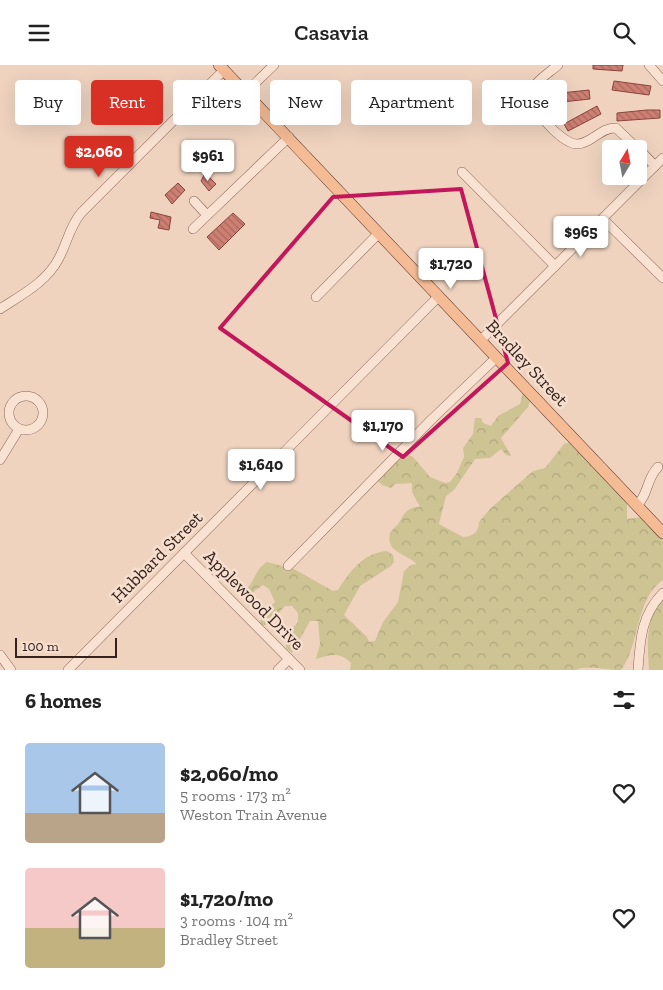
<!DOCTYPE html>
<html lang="en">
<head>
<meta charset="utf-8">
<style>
	body { margin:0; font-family:"Zilla Slab",serif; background:#f6f6f6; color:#222; height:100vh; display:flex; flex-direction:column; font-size:19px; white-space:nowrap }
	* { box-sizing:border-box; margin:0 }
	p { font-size:16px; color:#767676 }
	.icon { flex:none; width:28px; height:28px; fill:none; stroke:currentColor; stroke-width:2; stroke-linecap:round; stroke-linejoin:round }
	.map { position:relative; height:605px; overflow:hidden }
	.side { display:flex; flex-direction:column; background:#fff; flex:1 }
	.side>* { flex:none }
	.guide { position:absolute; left:15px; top:15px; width:634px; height:45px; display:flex; gap:10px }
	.needle { width:32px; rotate:10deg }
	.fabs { position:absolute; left:602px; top:75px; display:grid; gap:10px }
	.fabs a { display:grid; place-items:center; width:45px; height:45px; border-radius:5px; background:#fff; box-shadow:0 5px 20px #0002; font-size:25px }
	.scale { position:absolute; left:15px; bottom:12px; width:102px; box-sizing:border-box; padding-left:5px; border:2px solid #37211c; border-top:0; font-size:14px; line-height:18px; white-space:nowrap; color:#37211c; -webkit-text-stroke:4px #f6dfcf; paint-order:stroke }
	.price { position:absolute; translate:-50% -42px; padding:0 11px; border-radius:5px; background:#fff; color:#222; font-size:16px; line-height:32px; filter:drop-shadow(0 1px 2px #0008) }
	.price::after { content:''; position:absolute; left:50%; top:30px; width:15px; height:11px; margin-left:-8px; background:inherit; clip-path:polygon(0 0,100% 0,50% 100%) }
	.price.selected { background:#d93025; color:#fff }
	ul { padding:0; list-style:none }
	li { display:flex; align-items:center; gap:15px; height:125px; padding:0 25px }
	li span { display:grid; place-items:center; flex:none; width:140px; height:100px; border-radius:5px; color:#555 }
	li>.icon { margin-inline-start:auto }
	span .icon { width:60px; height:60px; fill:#fffc; stroke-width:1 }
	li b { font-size:21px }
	h2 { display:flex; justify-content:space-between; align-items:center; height:60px; padding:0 25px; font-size:21px }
	.pill { padding:0 18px; border-radius:5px; background:#fff; box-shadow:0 5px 20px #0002; font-size:18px; line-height:45px }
	.pill.selected { background:#d93025; color:#fff }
	header { display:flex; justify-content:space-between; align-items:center; height:65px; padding:0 25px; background:#fff; font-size:22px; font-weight:600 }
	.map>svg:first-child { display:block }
</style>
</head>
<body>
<header><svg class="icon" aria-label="menu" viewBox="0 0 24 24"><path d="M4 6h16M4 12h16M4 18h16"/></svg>Casavia<svg class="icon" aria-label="search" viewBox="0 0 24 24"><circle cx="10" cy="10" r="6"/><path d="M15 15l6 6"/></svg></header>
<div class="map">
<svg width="663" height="605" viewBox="0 0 663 605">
	<defs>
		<pattern id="forest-crowns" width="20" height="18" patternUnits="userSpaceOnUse" patternTransform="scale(1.25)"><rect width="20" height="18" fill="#cdc393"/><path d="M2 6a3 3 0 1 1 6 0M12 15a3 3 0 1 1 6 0" fill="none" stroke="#b1a77e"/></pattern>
		<pattern id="building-back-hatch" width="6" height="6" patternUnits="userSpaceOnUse" patternTransform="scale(1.25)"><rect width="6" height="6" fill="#ce7f74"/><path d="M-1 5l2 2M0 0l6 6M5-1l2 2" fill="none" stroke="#a8685e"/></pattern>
	</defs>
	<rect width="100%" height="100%" fill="#efd3bf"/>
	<!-- forest -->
	<g fill="url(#forest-crowns)">
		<path d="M523,327L530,336L528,342L501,373L511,391L506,390L501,384L490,393L475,394L454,425L446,431L439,459L463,472C472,472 479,467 479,457L490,444L533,406L545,403L564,379L571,377L622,432L627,439V454L642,452L663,475V515C635,533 640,581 621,605C610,605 583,600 576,605H350L351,598C339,586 330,590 316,594L320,579L318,556H310L292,588L286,583V571L298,557V548L292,541H285L267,560H261L260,556L266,545L275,537L269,524L263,520L248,531L243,527C254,520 254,505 267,497L294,504L333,526L338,525C350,506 363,488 387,486L393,490L394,497L391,501L360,521L344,550L367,572L369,577L375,576L383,557L398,537L404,506L411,500L417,499C409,490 385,487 390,469C392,464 397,461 400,456C405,447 408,442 420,442L412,427V418L395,419L391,423L382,420L378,416L401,391L407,389L413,392L430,412L445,418L450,417L457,408L464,392L463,383L473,369L475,353H481L483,358L491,361L498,351L520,339Z"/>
		<path d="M663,534V605H649C648,581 644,553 663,534Z"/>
	</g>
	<!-- building -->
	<g fill="url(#building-back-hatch)" stroke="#88443c">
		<polygon points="593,0 623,0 622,6 593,4"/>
		<polygon points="614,16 651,21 649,30 612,25"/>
		<polygon points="589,25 590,34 552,38 552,29"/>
		<polygon points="597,41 601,49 568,66 564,59"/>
		<polygon points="647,45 660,45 660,53 617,56 617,48"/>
		<polygon points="205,108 216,119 209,126 201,116"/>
		<polygon points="178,118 185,125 172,139 165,130"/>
		<polygon points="151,147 171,152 169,165 158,163 160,155 150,153"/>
		<polygon points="233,148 245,159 219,185 207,172"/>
	</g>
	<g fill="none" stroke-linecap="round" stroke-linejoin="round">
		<!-- minor casing -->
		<g stroke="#886357" stroke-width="10">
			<g id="minor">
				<path d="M558,0C550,7 537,15 532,24C525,39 561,79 577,79C591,79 601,62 616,63L638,84"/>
				<polyline points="649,0 663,16"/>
				<polyline points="246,27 274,0"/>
				<polyline points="639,84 655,101"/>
				<polyline points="462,107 555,201"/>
				<polyline points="194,136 207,150"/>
				<polyline points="603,154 663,213"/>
				<polyline points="193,164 289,72"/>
				<polyline points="316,232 379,168"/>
				<path d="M0,244C21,230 47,217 59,193C67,178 70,161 81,148L224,5"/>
				<polyline points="481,275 663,93"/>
				<circle cx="26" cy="348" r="17"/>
				<polyline points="0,395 19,364"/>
				<path d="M637,440C649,429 646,414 658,402"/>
				<polyline points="184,488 300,605"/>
				<polyline points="288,501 432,354 497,292"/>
				<polyline points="0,590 11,605"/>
				<polyline points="68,605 439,231"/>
				<polyline points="278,605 289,594"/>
				<path d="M638,605C640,576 641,550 663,528"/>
			</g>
		</g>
		<!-- major casing -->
		<g stroke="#55332c" stroke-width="12">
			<polyline id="major" points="219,0 663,468"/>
		</g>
		<!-- minor -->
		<use href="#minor" stroke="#fae2d2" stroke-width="9"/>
		<!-- major -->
		<use href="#major" stroke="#f4bb95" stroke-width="11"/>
	</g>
	<!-- marked area -->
	<path fill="none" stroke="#c2185b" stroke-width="4" stroke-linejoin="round" d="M461,124L508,298L403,392L220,263L333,132Z"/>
	<g text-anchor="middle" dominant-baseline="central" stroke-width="5" stroke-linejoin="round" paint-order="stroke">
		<!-- street labels -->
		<g font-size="18" fill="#37211c" stroke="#f6dfcf">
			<text transform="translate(527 298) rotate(47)">Bradley Street</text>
			<text transform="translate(157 492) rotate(-45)">Hubbard Street</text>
			<text transform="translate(254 535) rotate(45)">Applewood Drive</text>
		</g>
	</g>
</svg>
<div class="fabs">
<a><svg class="needle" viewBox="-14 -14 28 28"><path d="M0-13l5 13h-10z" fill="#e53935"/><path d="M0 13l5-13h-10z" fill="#767676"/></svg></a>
</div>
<div class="scale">100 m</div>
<b class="price selected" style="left:99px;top:113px">$2,060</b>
<b class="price" style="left:208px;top:117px">$961</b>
<b class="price" style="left:581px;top:193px">$965</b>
<b class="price" style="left:451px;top:225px">$1,720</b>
<b class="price" style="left:383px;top:387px">$1,170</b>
<b class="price" style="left:261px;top:426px">$1,640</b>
<div class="guide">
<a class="pill">Buy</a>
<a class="pill selected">Rent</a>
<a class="pill">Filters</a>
<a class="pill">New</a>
<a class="pill">Apartment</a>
<a class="pill">House</a>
</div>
</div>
<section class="side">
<h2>6 homes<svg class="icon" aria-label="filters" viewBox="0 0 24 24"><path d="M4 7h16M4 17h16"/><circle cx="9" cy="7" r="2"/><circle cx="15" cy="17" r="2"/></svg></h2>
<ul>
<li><span style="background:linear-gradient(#a9c7e8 70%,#b9a48a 0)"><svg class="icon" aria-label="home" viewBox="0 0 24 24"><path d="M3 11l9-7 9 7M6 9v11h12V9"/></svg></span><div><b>$2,060/mo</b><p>5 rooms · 173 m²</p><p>Weston Train Avenue</p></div><svg class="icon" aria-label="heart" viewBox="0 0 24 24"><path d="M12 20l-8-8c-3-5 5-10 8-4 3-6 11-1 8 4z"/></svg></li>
<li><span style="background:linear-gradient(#f6c9c9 60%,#c2b280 0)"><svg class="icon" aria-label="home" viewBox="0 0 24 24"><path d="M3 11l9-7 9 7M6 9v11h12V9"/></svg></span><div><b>$1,720/mo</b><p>3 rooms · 104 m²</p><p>Bradley Street</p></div><svg class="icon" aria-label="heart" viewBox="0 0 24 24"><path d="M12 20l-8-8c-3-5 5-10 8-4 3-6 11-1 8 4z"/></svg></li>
</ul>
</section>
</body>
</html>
